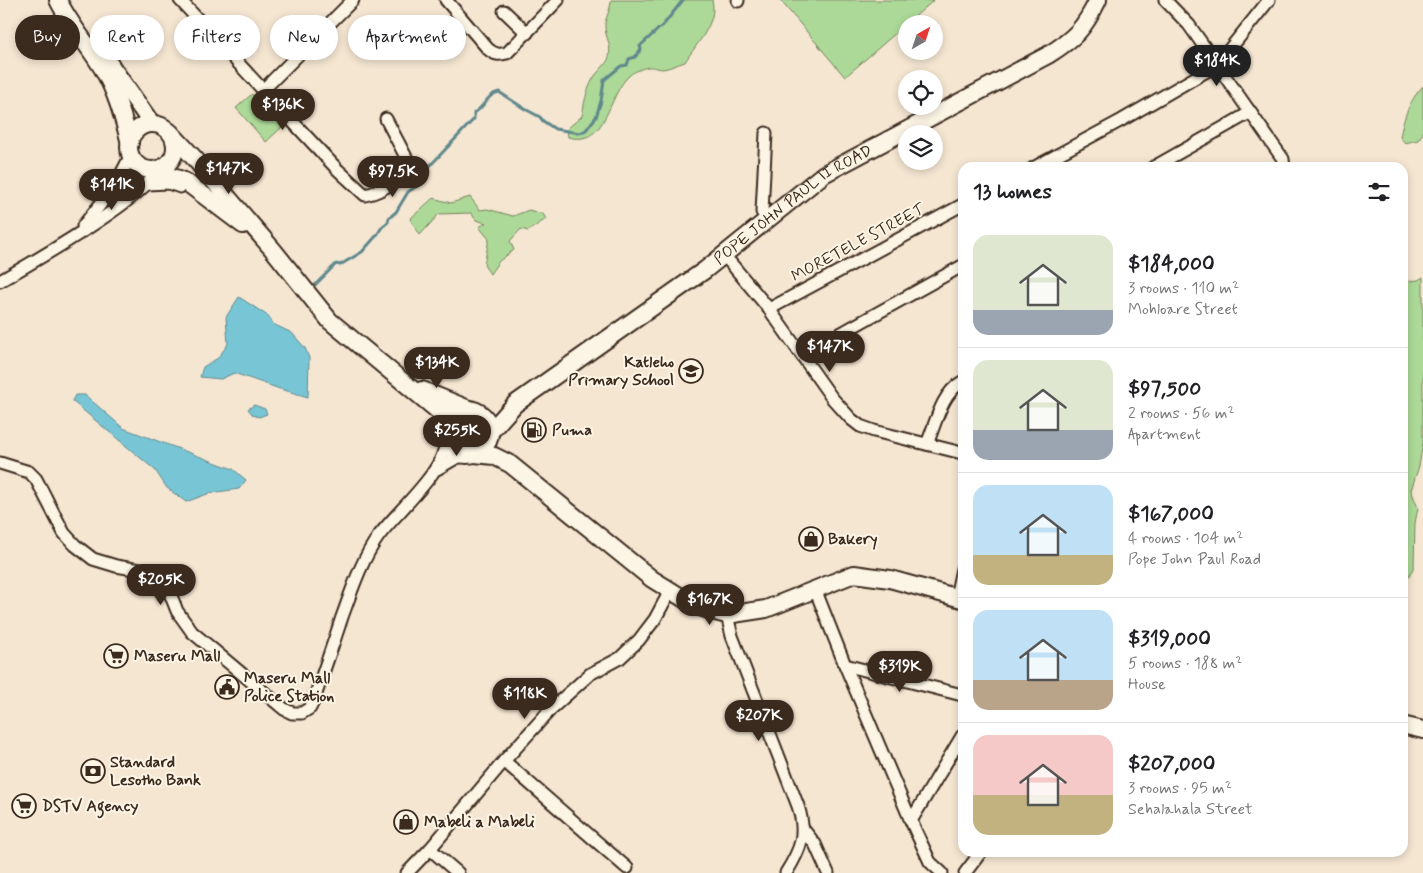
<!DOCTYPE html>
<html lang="en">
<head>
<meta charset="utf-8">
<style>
	body { margin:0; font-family:Mynerve,sans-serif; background:#f6f6f6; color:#202124; height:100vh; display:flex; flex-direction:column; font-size:19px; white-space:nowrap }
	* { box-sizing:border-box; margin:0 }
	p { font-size:16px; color:#757577 }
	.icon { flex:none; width:28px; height:28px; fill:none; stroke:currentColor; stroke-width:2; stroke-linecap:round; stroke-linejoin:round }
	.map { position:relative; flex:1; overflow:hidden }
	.sheet { position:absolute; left:958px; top:162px; width:450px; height:695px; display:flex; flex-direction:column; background:#fff; border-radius:15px; box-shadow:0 2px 8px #0003 }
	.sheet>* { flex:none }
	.hud { position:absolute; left:15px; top:15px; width:475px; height:45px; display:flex; gap:10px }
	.needle { width:32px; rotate:39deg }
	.fabs { position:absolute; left:898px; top:15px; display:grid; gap:10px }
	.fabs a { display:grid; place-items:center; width:45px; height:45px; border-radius:50%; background:#fff; box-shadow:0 2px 8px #0003; font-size:25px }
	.price { position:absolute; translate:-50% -42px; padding:0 11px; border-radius:18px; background:#3b2a1e; color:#fff; font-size:16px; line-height:32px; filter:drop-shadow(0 1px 2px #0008) }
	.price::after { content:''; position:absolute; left:50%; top:30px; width:15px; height:11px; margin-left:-8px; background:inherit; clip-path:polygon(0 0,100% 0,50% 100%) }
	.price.active { background:#222; color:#fff }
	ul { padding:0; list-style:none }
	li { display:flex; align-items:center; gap:15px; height:125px; padding:0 15px }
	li+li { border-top:1px solid #e0e0e0 }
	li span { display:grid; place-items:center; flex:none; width:140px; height:100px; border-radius:15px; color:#555 }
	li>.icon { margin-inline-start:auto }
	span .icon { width:60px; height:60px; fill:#fffc; stroke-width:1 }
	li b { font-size:21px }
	h2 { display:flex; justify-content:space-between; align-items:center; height:60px; padding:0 15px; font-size:21px }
	.pill { padding:0 18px; border-radius:22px; background:#fff; box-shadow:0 2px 8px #0003; font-size:18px; line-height:45px }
	.pill.active { background:#3b2a1e; color:#fff }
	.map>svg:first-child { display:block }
</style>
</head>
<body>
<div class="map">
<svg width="1423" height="873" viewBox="0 0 1423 873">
	<rect width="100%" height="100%" fill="#f5e6d2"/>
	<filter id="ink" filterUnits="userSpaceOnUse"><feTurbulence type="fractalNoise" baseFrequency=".02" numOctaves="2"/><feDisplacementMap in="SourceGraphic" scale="10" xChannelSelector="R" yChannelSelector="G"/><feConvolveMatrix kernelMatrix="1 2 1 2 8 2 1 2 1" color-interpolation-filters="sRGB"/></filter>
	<g filter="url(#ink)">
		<!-- green -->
		<g fill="#acd998" stroke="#74825b">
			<path d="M611,0H712C718,23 696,44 685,62C678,64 670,68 663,69C658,69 653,66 648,67C643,68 633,72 630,75C607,94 608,148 568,137L567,129L582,116C584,104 586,91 593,79C597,71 607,65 609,57C612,43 605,38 605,26C605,17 611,10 611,0Z"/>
			<polygon points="780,0 934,0 845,77"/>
			<path d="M1423,86V133L1418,140L1405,143L1400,137C1404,117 1409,101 1423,86Z"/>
			<polygon points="252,94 282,127 266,142 236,108"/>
			<polygon points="470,197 480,210 487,209 513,216 529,210 543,214 546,219 528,231 521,229 510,241 514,250 499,261 490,274 484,265 489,239 479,227 486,223 476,220 471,213 439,214 420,235 410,219 433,198 451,203"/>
			<polygon points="1423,277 1423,443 1419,466 1411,490 1418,508 1415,523 1414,566 1409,577 1403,584 1404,595 1403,600 1403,282 1418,280"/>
		</g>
		<!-- water -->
		<g fill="#78c6d5" stroke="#60888c">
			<polygon points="239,297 268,316 273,324 292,333 305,348 309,358 308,397 280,389 234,373 221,379 200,377 203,367 218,358 228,344 226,317"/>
			<polygon points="75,395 85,395 123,428 233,469 246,480 239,489 210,493 186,502 167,488 155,470 72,401"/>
			<polygon points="254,405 265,409 267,414 259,417 253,415 248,409"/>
		</g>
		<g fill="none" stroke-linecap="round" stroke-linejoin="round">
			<!-- stream -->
			<path stroke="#60888c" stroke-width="3" d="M315,285L336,264L340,265L362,252L377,235L382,227L388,222L389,218L396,212L408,192L420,184L426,170L474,119V113C485,107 486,95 499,92L525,109L540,117L543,121L555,129L580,133L586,130L596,117L601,101L604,80L621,66L627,65L629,59L635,57L641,49L640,46L664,24L683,0"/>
			<!-- minor casing -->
			<g stroke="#3b2a1e" stroke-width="15">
				<g id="minor">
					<polyline points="180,0 263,90 353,0"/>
					<path d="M446,0L488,49C495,55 499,55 507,53L558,0"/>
					<polyline points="738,0 738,1"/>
					<polyline points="1165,0 1189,25 1283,159 1284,168"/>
					<polyline points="504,11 527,33"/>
					<path d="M263,90L337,169L365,195C389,190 397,179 407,159L386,119"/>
					<polyline points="766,133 762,212 767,219"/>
					<polyline points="1033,168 1122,120 1217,65 1269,0"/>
					<polyline points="1152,168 1251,112"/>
					<polyline points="147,184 168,183 180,187"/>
					<polyline points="83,226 115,186 131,155"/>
					<polyline points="724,255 769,309 832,398 851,419 860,426 874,431 962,453"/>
					<path d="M0,281C28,265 150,195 157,170"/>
					<polyline points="769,309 962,205"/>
					<polyline points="802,355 962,266"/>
					<path d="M927,444C936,423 941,394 962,382"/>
					<path d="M0,463L29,472L36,479L64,533L75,545L93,559L116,566L152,572L160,576L166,583L177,611L192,632L284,709L292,713H302L310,708L314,700C323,672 333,645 342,617C352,590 361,561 378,537C394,514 449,468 445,440"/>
					<polyline points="437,469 456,458 468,455"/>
					<polyline points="815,589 845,665 911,821 930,862 942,873"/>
					<polyline points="956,597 962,569"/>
					<path d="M727,615L732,636L798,806C807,834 801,849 786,873"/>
					<polyline points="845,665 962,695"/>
					<polyline points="504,761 627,868"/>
					<polyline points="911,821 962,736"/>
					<polyline points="803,829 815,844 828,873"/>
					<polyline points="430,849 458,873"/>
					<polyline points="407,873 430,849 504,761 551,709 590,674 620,658 639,640 655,619 670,591"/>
					<polyline points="965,873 981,852"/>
				</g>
			</g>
			<!-- secondary casing -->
			<g stroke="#3b2a1e" stroke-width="20">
				<g id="secondary">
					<path d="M58,0C70,25 90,47 104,71C117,94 123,118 130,143"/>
					<polyline points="109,63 152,124"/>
					<circle cx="152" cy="147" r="23"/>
					<polyline points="170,132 195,159 274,251 330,321 448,419"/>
					<path d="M158,169C165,177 178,177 186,182L243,225"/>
					<polyline points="422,390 471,410"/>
					<circle cx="467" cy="432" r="23"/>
					<path id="s1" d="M490,432L515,404L705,270L824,174L1048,55C1075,38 1084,29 1098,0"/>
					<polyline points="475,454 494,456 510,464 652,579 694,605 712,611 727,615 766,609 854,574 890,579 962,599"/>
					<polyline points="1402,725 1423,730"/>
				</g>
			</g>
			<!-- minor -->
			<use href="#minor" stroke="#fcf5e5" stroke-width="11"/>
			<!-- secondary -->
			<use href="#secondary" stroke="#fcf5e5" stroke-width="16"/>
		</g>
	</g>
	<!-- icons -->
	<defs>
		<g id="school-ring" transform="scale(1.25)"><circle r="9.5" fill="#fcf5e5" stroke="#3b2a1e" stroke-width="1.5"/><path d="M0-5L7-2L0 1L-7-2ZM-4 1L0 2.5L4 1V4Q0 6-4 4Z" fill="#3b2a1e"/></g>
		<g id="fuel-ring" transform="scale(1.25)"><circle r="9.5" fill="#fcf5e5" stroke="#3b2a1e" stroke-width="1.5"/><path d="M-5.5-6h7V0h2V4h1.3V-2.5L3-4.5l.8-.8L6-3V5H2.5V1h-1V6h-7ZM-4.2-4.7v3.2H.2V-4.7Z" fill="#3b2a1e"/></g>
		<g id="shop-ring" transform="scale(1.25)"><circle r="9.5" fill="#fcf5e5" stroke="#3b2a1e" stroke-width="1.5"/><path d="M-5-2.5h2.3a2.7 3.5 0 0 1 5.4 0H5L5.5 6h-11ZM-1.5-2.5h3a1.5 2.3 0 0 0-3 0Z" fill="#3b2a1e"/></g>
		<g id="supermarket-ring" transform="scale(1.25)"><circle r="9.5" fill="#fcf5e5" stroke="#3b2a1e" stroke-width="1.5"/><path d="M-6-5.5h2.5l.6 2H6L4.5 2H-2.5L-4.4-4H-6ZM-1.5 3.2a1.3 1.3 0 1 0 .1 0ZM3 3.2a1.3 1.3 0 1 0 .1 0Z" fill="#3b2a1e"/></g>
		<g id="civic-ring" transform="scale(1.25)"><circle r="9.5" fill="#fcf5e5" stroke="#3b2a1e" stroke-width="1.5"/><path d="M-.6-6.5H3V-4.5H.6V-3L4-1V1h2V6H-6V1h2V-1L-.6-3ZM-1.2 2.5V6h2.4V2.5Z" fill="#3b2a1e"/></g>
		<g id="bank-ring" transform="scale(1.25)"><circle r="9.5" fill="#fcf5e5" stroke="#3b2a1e" stroke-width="1.5"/><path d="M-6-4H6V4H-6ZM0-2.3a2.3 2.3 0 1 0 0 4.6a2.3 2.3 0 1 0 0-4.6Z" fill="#3b2a1e"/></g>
	</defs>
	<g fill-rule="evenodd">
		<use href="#school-ring" x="691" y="371"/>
		<use href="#fuel-ring" x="534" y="430"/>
		<use href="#shop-ring" x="811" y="539"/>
		<use href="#supermarket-ring" x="116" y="656"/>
		<use href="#civic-ring" x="227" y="687"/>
		<use href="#bank-ring" x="93" y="771"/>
		<use href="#supermarket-ring" x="24" y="806"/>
		<use href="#shop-ring" x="406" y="822"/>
	</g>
	<g text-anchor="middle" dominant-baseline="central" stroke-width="4" stroke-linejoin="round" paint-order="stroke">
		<!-- street labels -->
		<g font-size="16" fill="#3b2a1e" stroke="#fcf5e5">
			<text stroke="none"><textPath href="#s1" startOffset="380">POPE JOHN PAUL II ROAD</textPath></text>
			<text transform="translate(858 243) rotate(-28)">MORETELE STREET</text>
		</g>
		<!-- poi labels -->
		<g font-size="16" font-weight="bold" fill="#3b2a1e" stroke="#fcf5e5" text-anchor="start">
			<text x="674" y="362" text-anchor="end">Katleho<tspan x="674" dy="18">Primary School</tspan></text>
			<text x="552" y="430">Puma</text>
			<text x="828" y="539">Bakery</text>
			<text x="134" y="656">Maseru Mall</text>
			<text x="244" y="678">Maseru Mall<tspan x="244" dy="18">Police Station</tspan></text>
			<text x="110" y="762">Standard<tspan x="110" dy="18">Lesotho Bank</tspan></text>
			<text x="42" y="806">DSTV Agency</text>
			<text x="424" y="822">Mabeli a Mabeli</text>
		</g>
	</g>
</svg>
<div class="fabs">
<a><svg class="needle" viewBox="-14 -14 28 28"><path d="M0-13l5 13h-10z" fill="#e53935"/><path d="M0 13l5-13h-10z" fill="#757577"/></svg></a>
<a><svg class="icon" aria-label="locate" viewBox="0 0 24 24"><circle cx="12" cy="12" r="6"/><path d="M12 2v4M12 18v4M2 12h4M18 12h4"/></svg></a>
<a><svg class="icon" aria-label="layers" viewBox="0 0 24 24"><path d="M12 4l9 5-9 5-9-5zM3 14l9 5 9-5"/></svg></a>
</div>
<b class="price active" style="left:1217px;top:87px">$184K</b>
<b class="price" style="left:283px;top:131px">$136K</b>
<b class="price" style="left:229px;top:195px">$147K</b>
<b class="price" style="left:393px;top:198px">$97.5K</b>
<b class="price" style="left:112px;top:211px">$141K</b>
<b class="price" style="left:830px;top:373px">$147K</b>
<b class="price" style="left:437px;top:389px">$134K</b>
<b class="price" style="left:457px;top:457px">$255K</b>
<b class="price" style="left:161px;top:606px">$205K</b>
<b class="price" style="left:710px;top:626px">$167K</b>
<b class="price" style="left:900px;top:693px">$319K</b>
<b class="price" style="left:525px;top:720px">$118K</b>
<b class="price" style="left:759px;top:742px">$207K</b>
<div class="hud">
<a class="pill active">Buy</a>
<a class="pill">Rent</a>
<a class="pill">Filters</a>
<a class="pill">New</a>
<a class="pill">Apartment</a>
</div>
<section class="sheet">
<h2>13 homes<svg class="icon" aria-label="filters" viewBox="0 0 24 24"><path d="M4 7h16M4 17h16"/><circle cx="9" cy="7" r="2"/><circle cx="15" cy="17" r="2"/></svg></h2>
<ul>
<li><span style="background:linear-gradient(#dfe7d0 75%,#9aa5b1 0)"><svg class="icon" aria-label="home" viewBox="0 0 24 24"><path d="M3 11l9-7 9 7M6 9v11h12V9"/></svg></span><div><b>$184,000</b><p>3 rooms · 110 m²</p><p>Mohloare Street</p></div></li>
<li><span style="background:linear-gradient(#dfe7d0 70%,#9aa5b1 0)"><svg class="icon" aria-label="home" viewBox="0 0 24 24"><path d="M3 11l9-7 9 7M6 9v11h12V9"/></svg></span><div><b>$97,500</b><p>2 rooms · 56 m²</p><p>Apartment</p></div></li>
<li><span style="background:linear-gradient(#bfe0f5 70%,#c2b280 0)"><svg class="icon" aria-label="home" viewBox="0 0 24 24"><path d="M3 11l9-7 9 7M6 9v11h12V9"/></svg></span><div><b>$167,000</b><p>4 rooms · 104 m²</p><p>Pope John Paul Road</p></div></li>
<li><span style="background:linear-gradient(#bfe0f5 70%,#b9a48a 0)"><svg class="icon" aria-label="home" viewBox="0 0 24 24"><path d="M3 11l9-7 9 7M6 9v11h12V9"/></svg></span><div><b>$319,000</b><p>5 rooms · 188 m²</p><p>House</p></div></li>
<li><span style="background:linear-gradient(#f6c9c9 60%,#c2b280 0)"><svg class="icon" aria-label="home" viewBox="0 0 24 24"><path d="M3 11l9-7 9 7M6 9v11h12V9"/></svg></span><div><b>$207,000</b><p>3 rooms · 95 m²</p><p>Sehalahala Street</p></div></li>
</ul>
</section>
</div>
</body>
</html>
